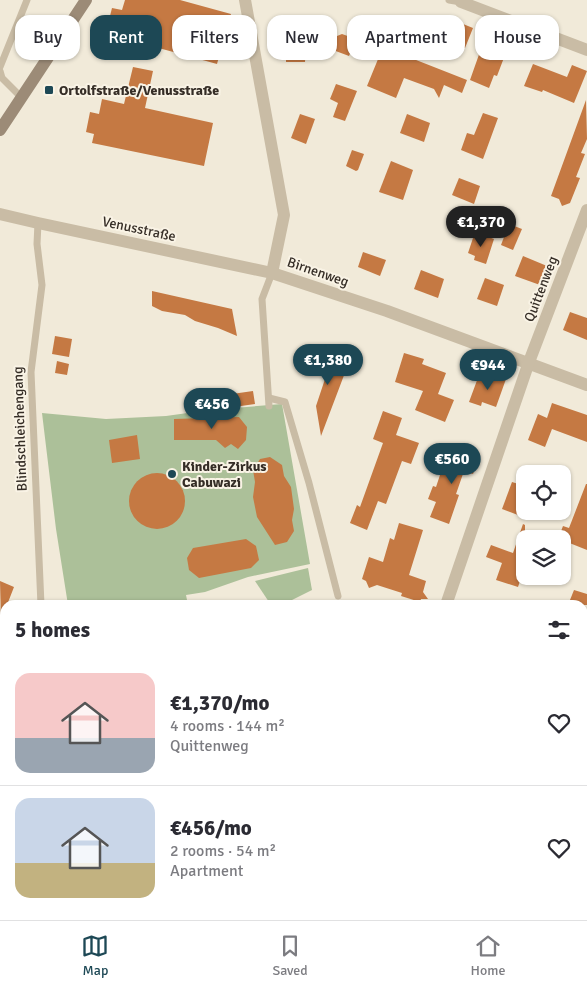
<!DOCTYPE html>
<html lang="en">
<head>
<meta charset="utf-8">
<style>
	body { margin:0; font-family:Signika,sans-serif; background:#f2f2f3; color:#2b2b33; height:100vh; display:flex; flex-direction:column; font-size:19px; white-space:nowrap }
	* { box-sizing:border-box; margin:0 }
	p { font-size:16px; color:#7c7c81 }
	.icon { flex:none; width:28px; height:28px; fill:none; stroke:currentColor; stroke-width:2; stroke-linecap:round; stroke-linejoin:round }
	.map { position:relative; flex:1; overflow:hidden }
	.drawer { position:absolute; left:0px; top:600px; width:588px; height:320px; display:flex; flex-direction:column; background:#fff; border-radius:15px 15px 0 0; box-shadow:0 1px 4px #0004 }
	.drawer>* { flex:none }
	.banner { position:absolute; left:15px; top:15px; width:558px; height:45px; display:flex; gap:10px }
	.tools { position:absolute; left:516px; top:465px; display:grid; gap:10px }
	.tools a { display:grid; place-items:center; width:55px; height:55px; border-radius:10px; background:#fff; box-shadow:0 1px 4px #0004; font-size:25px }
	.price { position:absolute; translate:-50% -42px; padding:0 11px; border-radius:18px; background:#1d4855; color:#fff; font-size:16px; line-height:32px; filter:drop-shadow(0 1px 2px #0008) }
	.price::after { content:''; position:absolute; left:50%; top:30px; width:15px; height:11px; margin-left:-8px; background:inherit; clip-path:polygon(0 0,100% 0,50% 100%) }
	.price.current { background:#222; color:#fff }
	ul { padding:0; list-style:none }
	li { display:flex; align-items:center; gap:15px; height:125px; padding:0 15px }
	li+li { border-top:1px solid #e1e1e2 }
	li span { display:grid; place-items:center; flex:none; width:140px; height:100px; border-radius:15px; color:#555 }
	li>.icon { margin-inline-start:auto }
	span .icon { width:60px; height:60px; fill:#fffc; stroke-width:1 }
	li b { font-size:21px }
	h2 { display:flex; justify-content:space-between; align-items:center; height:60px; padding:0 15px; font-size:21px }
	.tag { padding:0 18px; border-radius:15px; background:#fff; box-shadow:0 1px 4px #0004; font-size:18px; line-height:45px }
	.tag.current { background:#1d4855; color:#fff }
	.tab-bar { display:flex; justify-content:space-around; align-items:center; height:70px; border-top:1px solid #e1e1e2; background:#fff; font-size:14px; color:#7c7c81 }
	.tab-bar a { display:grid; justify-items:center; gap:2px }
	.tab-bar .current { color:#1d4855 }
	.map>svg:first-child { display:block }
</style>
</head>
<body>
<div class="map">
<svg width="587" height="920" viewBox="0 0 587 920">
	<rect width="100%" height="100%" fill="#f1ead9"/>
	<!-- green -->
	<g fill="#acc099">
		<polygon points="282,404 310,564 248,577 205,592 186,595 188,605 68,605 56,529 42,413 106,419 166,416 209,410"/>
		<polygon points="308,568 312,590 282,605 271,605 255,581"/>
		<polygon points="152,915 390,915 391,920 144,920"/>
	</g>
	<!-- building -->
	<g fill="#c57943">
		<polygon points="125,0 180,0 231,14 217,64 115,36 117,31 107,28 112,8 122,10"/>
		<polygon points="453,20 473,28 465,48 445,41"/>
		<polygon points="342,34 356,39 349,56 333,50 335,45 332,38"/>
		<polygon points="286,41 306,42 305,62 286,62"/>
		<polygon points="482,46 505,55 497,76 494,75 489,88 470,80"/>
		<polygon points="383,47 411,56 411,58 467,80 462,93 444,85 439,98 434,89 404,78 396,98 367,86"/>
		<polygon points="533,64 567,77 572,65 587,71 574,103 543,90 542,92 524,86"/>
		<polygon points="133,67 153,71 145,108 213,123 204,166 92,143 94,134 86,132 90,112 99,114 102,99 124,104"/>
		<polygon points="336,84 357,91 345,121 333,117 338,103 330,99"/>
		<polygon points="586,100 587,139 581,153 585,154 576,177 580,178 570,203 562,206 559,199 551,196"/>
		<polygon points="483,113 498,118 483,159 461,150 467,133 474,135"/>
		<polygon points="300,114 315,119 306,144 291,138"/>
		<polygon points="407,114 430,123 424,142 400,133"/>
		<polygon points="352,150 364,154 358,170 356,171 346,166"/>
		<polygon points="391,161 413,170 403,200 379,192"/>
		<polygon points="459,178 480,186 474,204 452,195"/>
		<polygon points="509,224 522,229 513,250 501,245"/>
		<polygon points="475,232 494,239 486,264 474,260 475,256 468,253"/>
		<polygon points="363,252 386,260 380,276 358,267"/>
		<polygon points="523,256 547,266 540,285 515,276"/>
		<polygon points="421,270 444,279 438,298 414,289"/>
		<polygon points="485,278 504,285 497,306 477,299"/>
		<polygon points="152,291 232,309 237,336 218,328 195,321 185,315 162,311 152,306"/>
		<polygon points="570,312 587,318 587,340 563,330"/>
		<polygon points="55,336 72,339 69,357 52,354"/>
		<polygon points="318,352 343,360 341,368 346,370 321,436 316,406 326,376 320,374 322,368 314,365"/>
		<polygon points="404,353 424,359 422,364 446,373 438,394 454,400 445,422 415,410 423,391 395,382"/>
		<polygon points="57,361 69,364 67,375 55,373"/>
		<polygon points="492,374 506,379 496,407 482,402 481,406 469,402 479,375 490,379"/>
		<polygon points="253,391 255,404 234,407 232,394"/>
		<polygon points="552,403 587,415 587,442 552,429 545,447 528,440 538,414 547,418"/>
		<polygon points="383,411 402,418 396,435 419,443 411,464 402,461 386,504 378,501 367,530 350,523 357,505 360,507 383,443 373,439"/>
		<polygon points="239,417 247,427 246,440 238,449 231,444 225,448 216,440 174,440 174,419"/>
		<polygon points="137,435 140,459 112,463 109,440"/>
		<polygon points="460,446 480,454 473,474 464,471 456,494 459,495 449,524 430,517 436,502 428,499 433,486 436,487 441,472 449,475"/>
		<polygon points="270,457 282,465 284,476 291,487 294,509 292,520 294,531 287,542 275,545 257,517 253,497 255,482 253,470 260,459"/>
		<circle cx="157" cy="501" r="28"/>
		<polygon points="512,482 525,486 525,496 518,515 502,509"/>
		<polygon points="586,484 587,484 587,550 562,540 562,539 558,539 563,526 569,528"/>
		<polygon points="399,523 423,530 409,575 426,581 423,592 428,599 421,599 420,602 401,596 402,593 377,585 369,588 366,581 362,579 369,557 383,562 390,538 394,540"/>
		<polygon points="523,524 525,525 525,566 518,587 496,580 502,563 486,557 491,545 513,553"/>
		<polygon points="246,539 256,546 259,560 251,568 199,578 189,570 187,558 193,548"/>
		<polygon points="0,581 14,587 7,605 5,605 5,610 1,621"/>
		<polygon points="574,590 587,594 587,605 568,605"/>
	</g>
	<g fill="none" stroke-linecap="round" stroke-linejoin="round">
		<!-- lane -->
		<g stroke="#c9bca5" stroke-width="7">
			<polyline points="449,0 461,2"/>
			<polyline points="0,67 27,0"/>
			<polyline points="0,71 2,78 21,97"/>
			<polyline points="38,223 37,244 42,285 31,372 41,605"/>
			<polyline points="269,398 285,402 309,483 338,596"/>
			<polyline points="269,406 262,299 272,273"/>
			<polyline points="110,915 111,920"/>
		</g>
		<!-- street -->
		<g stroke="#c9bca5" stroke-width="12">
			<polyline points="245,0 284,215 272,273"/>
			<polyline points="462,0 461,2 587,50"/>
			<polyline points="0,214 38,223 272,273 387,311 587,385"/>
			<polyline points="446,605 529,362 587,210"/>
			<polyline points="0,841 5,822"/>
			<polyline points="395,915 396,920"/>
		</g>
		<!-- secondary -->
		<polyline stroke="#9c8b77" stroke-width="12" points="0,130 86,0"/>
	</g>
	<!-- markers -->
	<g fill="#1d4855" stroke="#f9f3e5" stroke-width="2">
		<rect x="44" y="85" width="10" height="10" rx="2.5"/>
		<circle cx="172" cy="474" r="5"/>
	</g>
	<g text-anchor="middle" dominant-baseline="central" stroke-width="4" stroke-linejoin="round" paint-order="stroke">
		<!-- poi labels -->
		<g font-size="14" font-weight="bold" fill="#352d26" stroke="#f9f3e5" text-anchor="start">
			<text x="59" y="90">Ortolfstraße/Venusstraße</text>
			<text x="182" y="466">Kinder-Zirkus<tspan x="182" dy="16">Cabuwazi</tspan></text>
		</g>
		<!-- street labels -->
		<g font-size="14" fill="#352d26" stroke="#f9f3e5">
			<text transform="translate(139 229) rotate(12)">Venusstraße</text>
			<text transform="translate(318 272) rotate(19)">Birnenweg</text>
			<text transform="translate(541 289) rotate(-69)">Quittenweg</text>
			<text transform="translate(20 429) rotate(-92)">Blindschleichengang</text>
		</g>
	</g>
</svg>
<div class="tools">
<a><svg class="icon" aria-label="locate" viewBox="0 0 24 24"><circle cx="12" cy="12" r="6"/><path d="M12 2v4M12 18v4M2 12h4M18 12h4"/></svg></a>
<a><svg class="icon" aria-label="layers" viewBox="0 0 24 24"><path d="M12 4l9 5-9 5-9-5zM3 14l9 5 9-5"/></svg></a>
</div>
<b class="price current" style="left:481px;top:248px">€1,370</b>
<b class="price" style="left:328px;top:386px">€1,380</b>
<b class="price" style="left:488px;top:391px">€944</b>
<b class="price" style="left:212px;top:430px">€456</b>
<b class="price" style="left:452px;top:485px">€560</b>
<div class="banner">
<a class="tag">Buy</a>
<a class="tag current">Rent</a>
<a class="tag">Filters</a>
<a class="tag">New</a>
<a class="tag">Apartment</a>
<a class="tag">House</a>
</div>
<section class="drawer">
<h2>5 homes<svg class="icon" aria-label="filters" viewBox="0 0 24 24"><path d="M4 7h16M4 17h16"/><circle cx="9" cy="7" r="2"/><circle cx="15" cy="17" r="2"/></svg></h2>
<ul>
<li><span style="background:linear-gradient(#f6c9c9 65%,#9aa5b1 0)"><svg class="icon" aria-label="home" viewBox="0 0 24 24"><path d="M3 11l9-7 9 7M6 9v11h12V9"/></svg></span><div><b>€1,370/mo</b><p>4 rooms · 144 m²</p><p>Quittenweg</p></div><svg class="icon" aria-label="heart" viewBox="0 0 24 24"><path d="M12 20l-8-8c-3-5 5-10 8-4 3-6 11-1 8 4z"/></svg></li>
<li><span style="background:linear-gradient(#c9d6e8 65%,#c2b280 0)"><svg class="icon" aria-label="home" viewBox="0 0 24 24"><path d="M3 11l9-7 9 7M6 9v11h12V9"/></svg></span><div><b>€456/mo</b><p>2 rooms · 54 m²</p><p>Apartment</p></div><svg class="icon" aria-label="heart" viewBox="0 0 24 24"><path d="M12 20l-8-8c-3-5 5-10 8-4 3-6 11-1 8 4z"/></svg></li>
</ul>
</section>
</div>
<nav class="tab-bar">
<a class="current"><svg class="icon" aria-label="map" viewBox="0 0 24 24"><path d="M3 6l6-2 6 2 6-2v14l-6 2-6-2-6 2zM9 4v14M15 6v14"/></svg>Map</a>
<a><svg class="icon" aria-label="saved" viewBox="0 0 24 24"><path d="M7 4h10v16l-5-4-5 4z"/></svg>Saved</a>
<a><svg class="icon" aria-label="home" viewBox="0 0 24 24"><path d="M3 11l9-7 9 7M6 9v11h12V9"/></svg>Home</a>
</nav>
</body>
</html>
